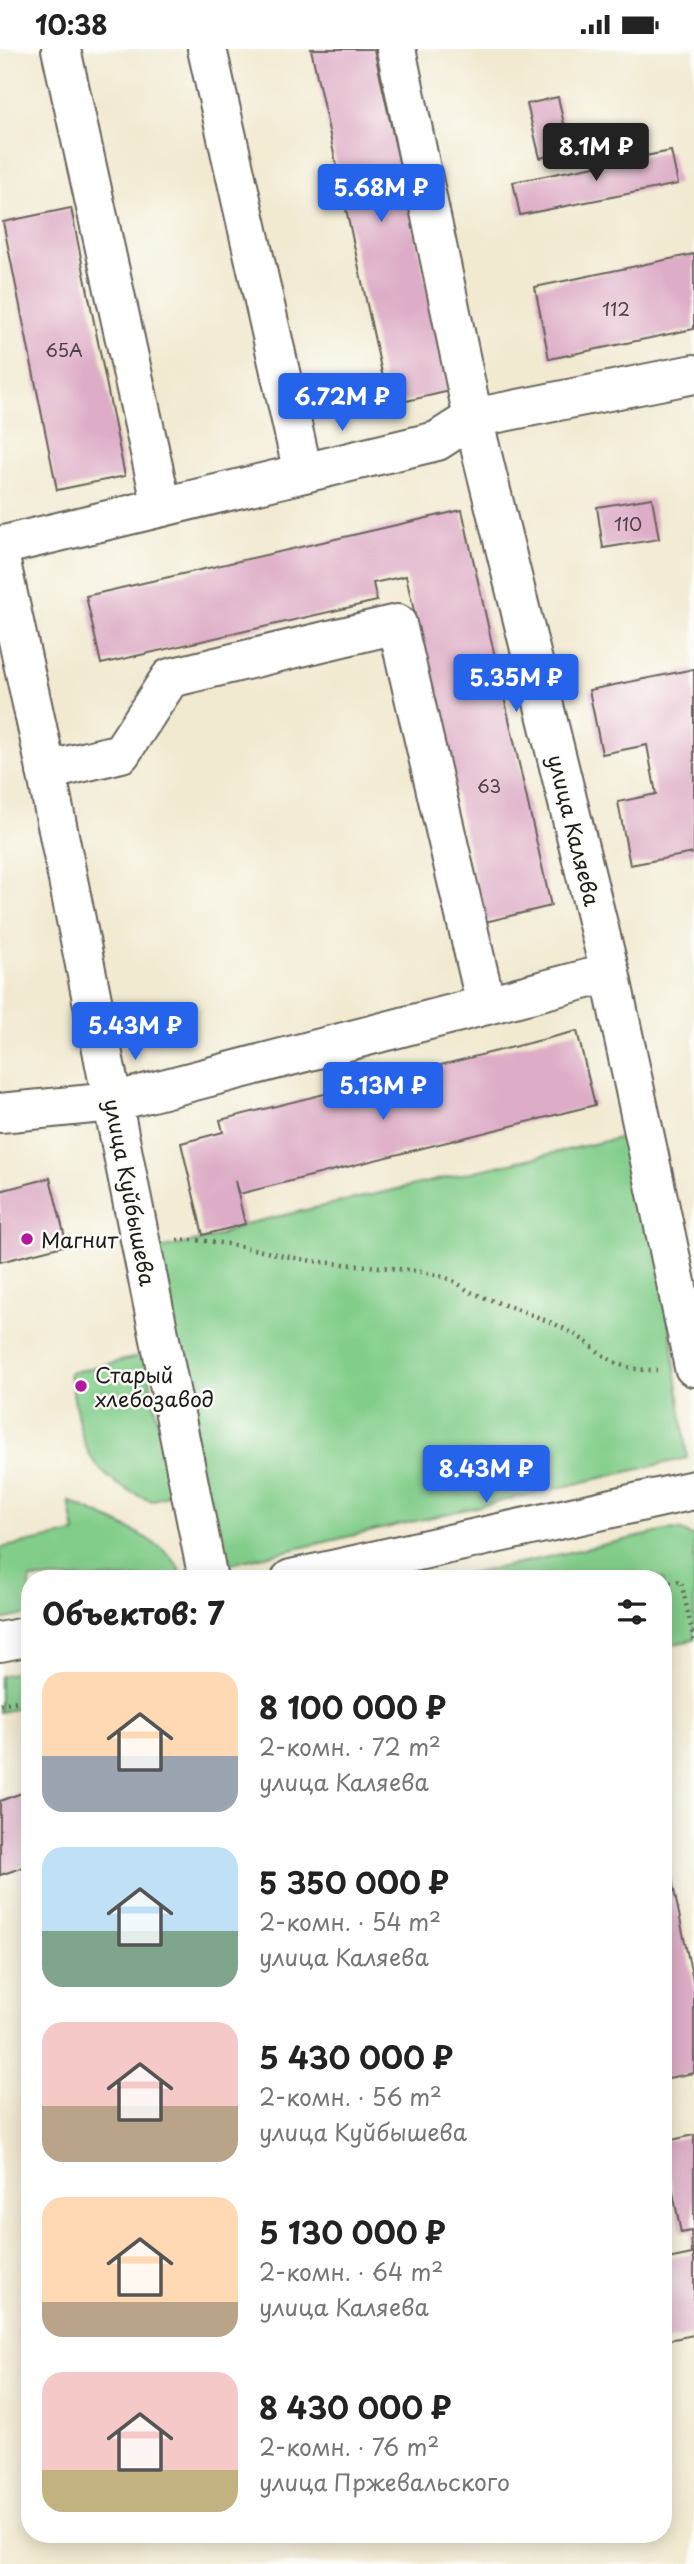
<!DOCTYPE html>
<html lang="ru">
<head>
<meta charset="utf-8">
<style>
	body { margin:0; font-family:"Playpen Sans",sans-serif; background:#f6f6f6; color:#222; height:100vh; display:flex; flex-direction:column; font-size:26px; white-space:nowrap }
	* { box-sizing:border-box; margin:0 }
	p { font-size:23px; color:#767676 }
	.icon { flex:none; width:38px; height:38px; fill:none; stroke:currentColor; stroke-width:2; stroke-linecap:round; stroke-linejoin:round }
	.map { position:relative; flex:1; overflow:hidden }
	.sheet { position:absolute; left:21px; top:1521px; width:651px; height:973px; display:flex; flex-direction:column; background:#fff; border-radius:28px; box-shadow:0 4px 18px #0003 }
	.sheet>* { flex:none }
	.price { position:absolute; translate:-50% -60px; padding:0 16px; border-radius:7px; background:#2563eb; color:#fff; font-size:23px; line-height:46px; filter:drop-shadow(0 2px 4px #0008) }
	.price::after { content:''; position:absolute; left:50%; top:42px; width:21px; height:16px; margin-left:-10px; background:inherit; clip-path:polygon(0 0,100% 0,50% 100%) }
	.price.current { background:#222; color:#fff }
	ul { padding:0; list-style:none }
	li { display:flex; align-items:center; gap:21px; height:175px; padding:0 21px }
	li span { display:grid; place-items:center; flex:none; width:196px; height:140px; border-radius:21px; color:#555 }
	li>.icon { margin-inline-start:auto }
	span .icon { width:84px; height:84px; fill:#fffc; stroke-width:1 }
	li b { font-size:30px }
	h2 { display:flex; justify-content:space-between; align-items:center; height:84px; padding:0 21px; font-size:30px }
	.status { display:flex; justify-content:space-between; align-items:center; height:49px; padding:0 35px; background:#fff; direction:ltr }
	.status svg { height:19px; fill:currentColor }
	.map>svg:first-child { display:block }
</style>
</head>
<body>
<div class="status"><b>10:38</b><svg viewBox="0 0 49 12"><path d="M0 12V9h3v3zM5 12V6h3v6zM10 12V3h3v9zM15 12V0h3v12zM26 1h20v11H26zM47 4h2v5h-2z"/></svg></div>
<div class="map">
<svg width="694" height="2515" viewBox="0 0 694 2515">
	<rect width="100%" height="100%" fill="#fdfcf7"/>
	<filter id="ink" filterUnits="userSpaceOnUse"><feTurbulence type="fractalNoise" baseFrequency=".0143" numOctaves="2"/><feDisplacementMap in="SourceGraphic" scale="14" xChannelSelector="R" yChannelSelector="G"/><feConvolveMatrix kernelMatrix="1 2 1 2 8 2 1 2 1" color-interpolation-filters="sRGB"/></filter>
	<filter id="wash" filterUnits="userSpaceOnUse"><feTurbulence type="fractalNoise" baseFrequency=".00686" numOctaves="4" result="noise"/><feDisplacementMap in="SourceGraphic" scale="28" xChannelSelector="R" yChannelSelector="G"/><feGaussianBlur stdDeviation="1.57" result="paint"/><feColorMatrix in="noise" values="0 0 0 0 0 0 0 0 0 0 0 0 0 0 0 0 0 1.4 0 .05"/><feComposite in="paint" operator="in"/></filter>
	<g filter="url(#wash)">
		<rect width="100%" height="100%" fill="#f1ead1"/>
		<!-- green -->
		<g fill="#82cd8a" stroke="#4f7453" stroke-width="2">
			<polygon points="645,1083 687,1409 222,1517 154,1201 212,1189 245,1175"/>
			<path d="M145,1306L170,1436L166,1447L151,1452C78,1422 84,1394 69,1324Z"/>
			<path d="M69,1452C94,1465 185,1497 180,1529L30,1530V1565L0,1571V1499L75,1484Z"/>
			<polygon points="670,1481 682,1482 694,1488 694,1591 663,1597 663,1530 452,1529"/>
			<polygon points="30,1620 30,1657 0,1663 0,1627"/>
		</g>
		<g id="blocks">
			<!-- building -->
			<g fill="#ddacc6">
				<polygon points="311,0 374,0 450,342 389,356"/>
				<polygon points="558,48 570,102 540,109 527,55"/>
				<polygon points="671,102 678,135 520,166 513,133"/>
				<polygon points="71,159 125,427 57,441 3,173"/>
				<polygon points="694,205 694,280 549,310 535,238"/>
				<polygon points="652,449 659,490 603,499 597,458"/>
				<polygon points="462,461 551,857 485,873 406,527 373,534 377,552 101,615 86,547"/>
				<polygon points="694,620 694,804 630,816 618,753 656,745 647,696 602,705 589,641"/>
				<polygon points="577,982 595,1056 239,1145 235,1132 245,1175 203,1186 181,1094 223,1083 220,1071"/>
				<polygon points="50,1129 67,1196 0,1213 0,1142"/>
				<polygon points="30,1741 30,1816 0,1826 0,1752"/>
				<polygon points="664,1794 694,1936 694,2024 663,2030"/>
				<polygon points="694,2086 694,2286 663,2292 663,2211 692,2205 691,2182 681,2184 663,2093"/>
			</g>
		</g>
	</g>
	<g filter="url(#ink)">
		<use href="#blocks" fill-opacity="0" stroke="#67645b" stroke-width="2"/>
		<g fill="none" stroke-linecap="round" stroke-linejoin="round">
			<!-- minor casing -->
			<g stroke="#67645b" stroke-width="42">
				<g id="minor">
					<polyline points="61,0 162,458"/>
					<polyline points="207,0 303,424"/>
					<polyline points="396,0 473,369 610,924 694,1318"/>
					<polyline points="0,497 437,392 473,369 694,325"/>
					<polyline points="0,509 41,696 208,1530"/>
					<polyline points="46,722 121,704 170,629 397,575 486,956"/>
					<polyline points="0,1064 113,1053 610,924"/>
					<polyline points="291,1530 694,1441"/>
					<polyline points="0,1593 30,1587"/>
				</g>
			</g>
			<!-- path -->
			<g stroke="#67645b" stroke-width="4.5" stroke-dasharray="2 5" stroke-linecap="butt">
				<path d="M177,1191C222,1189 269,1206 314,1212C348,1217 422,1218 451,1231C459,1234 465,1241 473,1244C505,1257 537,1266 567,1281C604,1301 607,1322 657,1321"/>
				<polyline points="663,1535 681,1532 694,1591"/>
				<polyline points="0,1655 30,1650"/>
			</g>
			<!-- minor -->
			<use href="#minor" stroke="#fff" stroke-width="38"/>
		</g>
	</g>
	<!-- markers -->
	<g fill="#b5179e" stroke="#fdfcf7" stroke-width="2.5">
		<circle cx="27" cy="1190" r="7"/>
		<circle cx="81" cy="1337" r="7"/>
	</g>
	<g text-anchor="middle" dominant-baseline="central" stroke-width="5" stroke-linejoin="round" paint-order="stroke">
		<!-- number labels -->
		<g font-size="18" fill="#4c4046">
			<text x="616" y="259">112</text>
			<text x="64" y="300">65А</text>
			<text x="628" y="474">110</text>
			<text x="489" y="736">63</text>
		</g>
		<!-- street labels -->
		<g font-size="21" fill="#1c1c1c" stroke="#fdfcf7">
			<text transform="translate(575 781) rotate(76)">улица Каляева</text>
			<text transform="translate(131 1143) rotate(79)">улица Куйбышева</text>
		</g>
		<!-- poi labels -->
		<g font-size="21" fill="#1c1c1c" stroke="#fdfcf7" text-anchor="start">
			<text x="41" y="1190">Магнит</text>
			<text x="95" y="1325">Старый<tspan x="95" dy="24">хлебозавод</tspan></text>
		</g>
	</g>
</svg>
<b class="price current" style="left:596px;top:134px">8.1M ₽</b>
<b class="price" style="left:381px;top:175px">5.68M ₽</b>
<b class="price" style="left:342px;top:384px">6.72M ₽</b>
<b class="price" style="left:516px;top:665px">5.35M ₽</b>
<b class="price" style="left:135px;top:1013px">5.43M ₽</b>
<b class="price" style="left:383px;top:1073px">5.13M ₽</b>
<b class="price" style="left:486px;top:1456px">8.43M ₽</b>
<section class="sheet">
<h2>Объектов: 7<svg class="icon" aria-label="filters" viewBox="0 0 24 24"><path d="M4 7h16M4 17h16"/><circle cx="9" cy="7" r="2"/><circle cx="15" cy="17" r="2"/></svg></h2>
<ul>
<li><span style="background:linear-gradient(#ffd9b3 60%,#9aa5b1 0)"><svg class="icon" aria-label="home" viewBox="0 0 24 24"><path d="M3 11l9-7 9 7M6 9v11h12V9"/></svg></span><div><b>8 100 000 ₽</b><p>2-комн. · 72 m²</p><p>улица Каляева</p></div></li>
<li><span style="background:linear-gradient(#bfe0f5 60%,#7fa58c 0)"><svg class="icon" aria-label="home" viewBox="0 0 24 24"><path d="M3 11l9-7 9 7M6 9v11h12V9"/></svg></span><div><b>5 350 000 ₽</b><p>2-комн. · 54 m²</p><p>улица Каляева</p></div></li>
<li><span style="background:linear-gradient(#f6c9c9 60%,#b9a48a 0)"><svg class="icon" aria-label="home" viewBox="0 0 24 24"><path d="M3 11l9-7 9 7M6 9v11h12V9"/></svg></span><div><b>5 430 000 ₽</b><p>2-комн. · 56 m²</p><p>улица Куйбышева</p></div></li>
<li><span style="background:linear-gradient(#ffd9b3 75%,#b9a48a 0)"><svg class="icon" aria-label="home" viewBox="0 0 24 24"><path d="M3 11l9-7 9 7M6 9v11h12V9"/></svg></span><div><b>5 130 000 ₽</b><p>2-комн. · 64 m²</p><p>улица Каляева</p></div></li>
<li><span style="background:linear-gradient(#f6c9c9 70%,#c2b280 0)"><svg class="icon" aria-label="home" viewBox="0 0 24 24"><path d="M3 11l9-7 9 7M6 9v11h12V9"/></svg></span><div><b>8 430 000 ₽</b><p>2-комн. · 76 m²</p><p>улица Пржевальского</p></div></li>
</ul>
</section>
</div>
</body>
</html>
